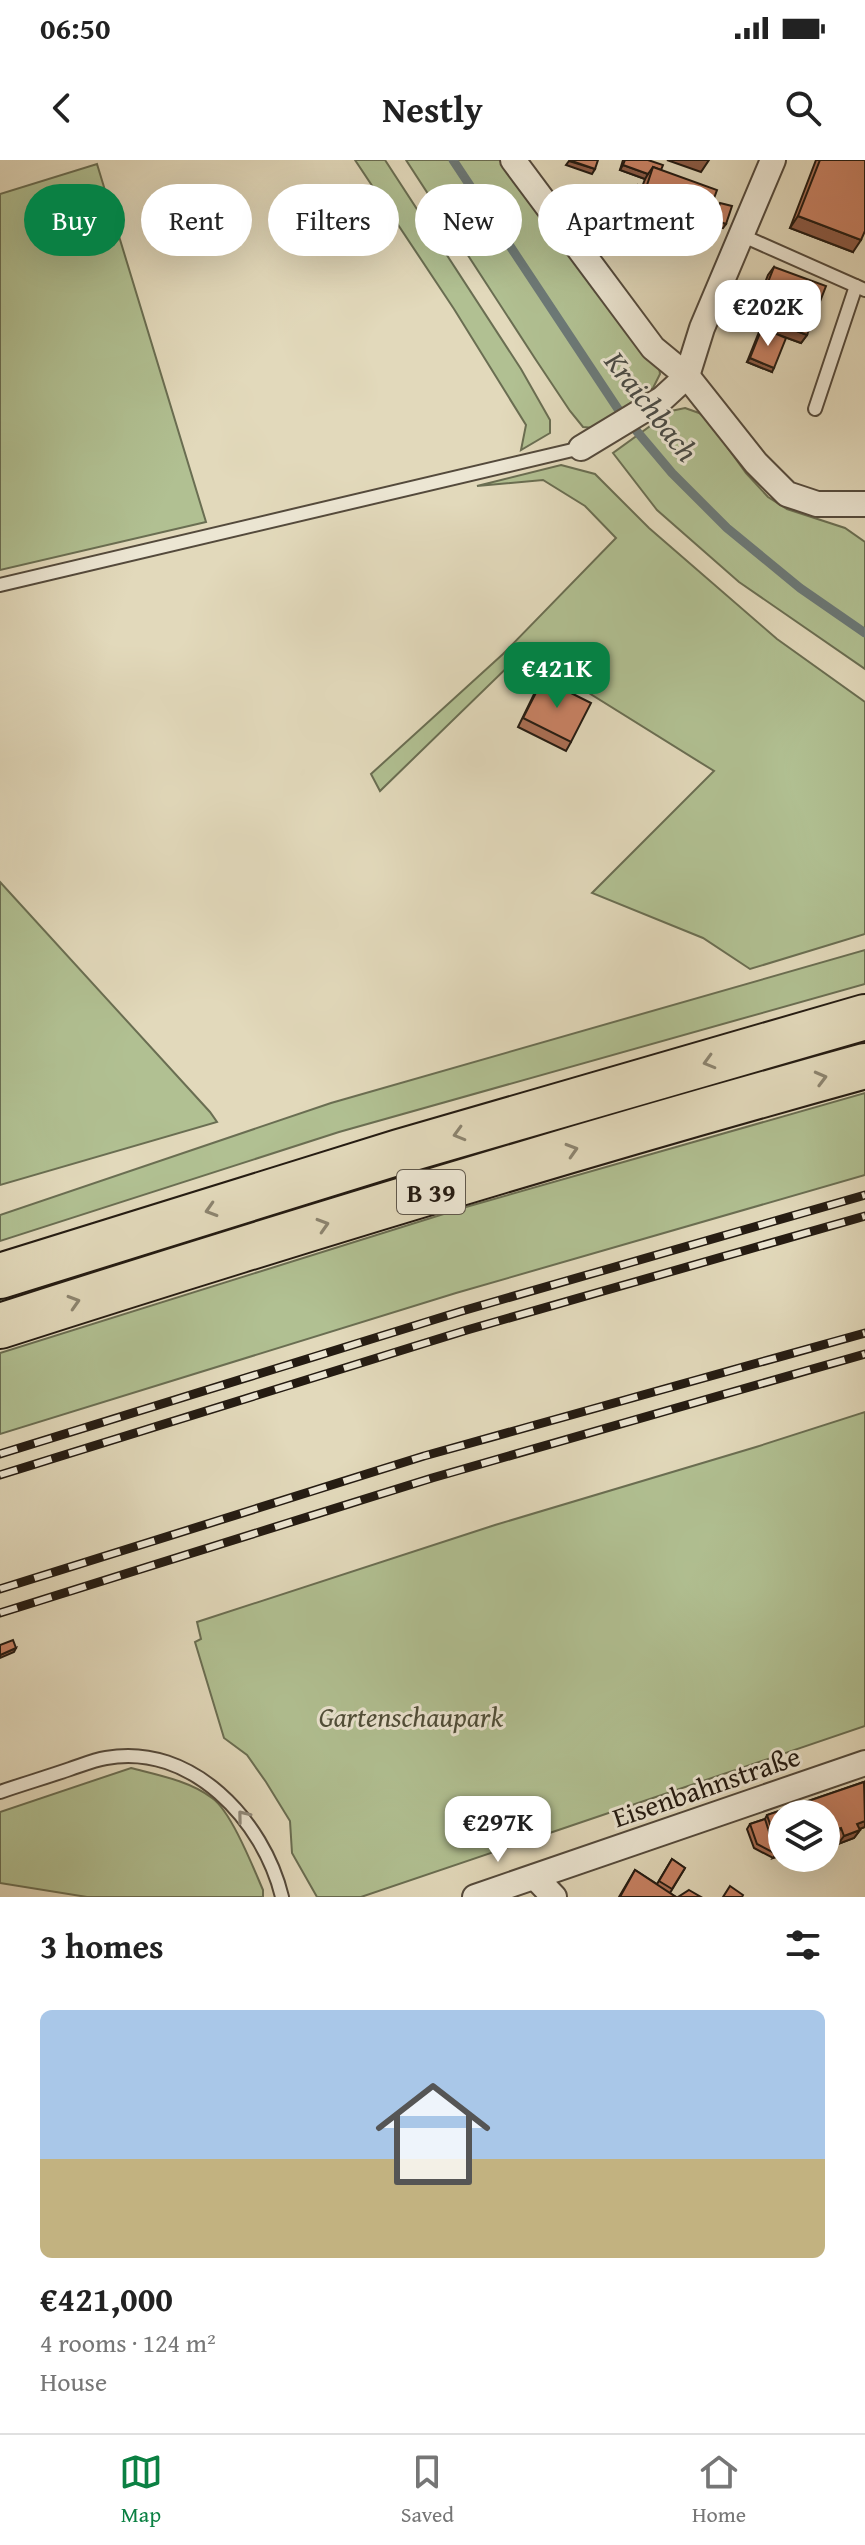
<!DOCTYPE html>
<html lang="en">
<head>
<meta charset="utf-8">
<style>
	body { margin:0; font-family:"Gentium Book Plus",serif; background:#f6f6f6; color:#222; height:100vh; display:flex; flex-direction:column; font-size:30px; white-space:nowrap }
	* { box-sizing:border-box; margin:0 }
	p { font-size:26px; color:#767676 }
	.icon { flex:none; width:44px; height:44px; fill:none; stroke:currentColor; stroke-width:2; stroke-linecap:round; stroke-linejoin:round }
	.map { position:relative; height:1737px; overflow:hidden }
	.details { display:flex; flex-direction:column; background:#fff; flex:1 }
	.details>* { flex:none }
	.banner { position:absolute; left:24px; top:24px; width:818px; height:72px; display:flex; gap:16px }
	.tools { position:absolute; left:768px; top:1640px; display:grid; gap:16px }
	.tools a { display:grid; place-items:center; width:72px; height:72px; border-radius:50%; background:#fff; box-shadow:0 8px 32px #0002; font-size:40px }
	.price { position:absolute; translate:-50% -68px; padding:0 18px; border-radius:16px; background:#fff; color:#222; font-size:26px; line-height:52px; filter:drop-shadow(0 2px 4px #0008) }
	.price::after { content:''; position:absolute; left:50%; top:48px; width:24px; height:18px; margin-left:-12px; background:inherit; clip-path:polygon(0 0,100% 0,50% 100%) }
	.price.active { background:#0b8043; color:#fff }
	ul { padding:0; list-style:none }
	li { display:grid; align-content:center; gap:16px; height:424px; padding:0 40px }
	li span { display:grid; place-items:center; height:248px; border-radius:12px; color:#555 }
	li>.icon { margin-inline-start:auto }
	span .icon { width:144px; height:144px; fill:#fffc; stroke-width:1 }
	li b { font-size:34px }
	h2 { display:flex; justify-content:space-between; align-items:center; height:96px; padding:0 40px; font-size:34px }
	.chip { padding:0 28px; border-radius:36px; background:#fff; box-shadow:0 8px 32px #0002; font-size:28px; line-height:72px }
	.chip.active { background:#0b8043; color:#fff }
	.status { display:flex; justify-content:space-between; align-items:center; height:56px; padding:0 40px; background:#fff; direction:ltr }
	.status svg { height:22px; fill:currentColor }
	header { display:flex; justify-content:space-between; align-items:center; height:104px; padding:0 40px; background:#fff; font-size:36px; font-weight:700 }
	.dock { display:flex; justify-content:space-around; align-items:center; height:112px; border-top:2px solid #e0e0e0; background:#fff; font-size:22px; color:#767676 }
	.dock a { display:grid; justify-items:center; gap:4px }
	.dock .active { color:#0b8043 }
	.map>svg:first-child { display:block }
</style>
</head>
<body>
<div class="status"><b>06:50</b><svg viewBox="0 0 49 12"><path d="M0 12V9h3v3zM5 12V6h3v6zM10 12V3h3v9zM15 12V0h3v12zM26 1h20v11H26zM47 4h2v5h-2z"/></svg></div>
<header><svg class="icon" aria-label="back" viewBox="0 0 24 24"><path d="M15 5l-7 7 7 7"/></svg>Nestly<svg class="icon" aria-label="search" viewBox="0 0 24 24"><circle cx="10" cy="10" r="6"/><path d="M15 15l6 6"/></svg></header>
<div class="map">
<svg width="865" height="1737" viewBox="0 0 865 1737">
	<rect width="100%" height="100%" fill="#e2d9bb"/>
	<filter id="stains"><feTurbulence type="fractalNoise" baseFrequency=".0025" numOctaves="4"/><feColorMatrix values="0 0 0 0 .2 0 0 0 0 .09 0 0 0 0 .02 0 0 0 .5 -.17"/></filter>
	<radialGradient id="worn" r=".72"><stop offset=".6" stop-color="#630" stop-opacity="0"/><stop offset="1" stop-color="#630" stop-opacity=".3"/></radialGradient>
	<!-- green -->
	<g fill="#b1c092" stroke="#6a6e52" stroke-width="2">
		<polygon points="355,0 385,0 521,209 550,260 550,273 521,290 526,265 454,149"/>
		<polygon points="406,0 506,0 659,207 660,214 653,228 594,268 583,267 570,251 536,200"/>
		<polygon points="97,4 206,362 0,410 0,34"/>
		<polygon points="685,248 699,253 707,259 746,313 768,337 787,349 845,368 865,382 865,509 739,422 657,350 613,293 671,251"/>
		<polygon points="561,305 595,314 649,368 777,479 865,542 865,774 750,809 703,778 592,733 714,611 523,492 380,631 371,614 503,494 616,378 585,346 543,320 477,326"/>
		<polygon points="0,722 210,952 217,962 0,1025"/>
		<polygon points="865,790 865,824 339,972 0,1081 0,1055 331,943"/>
		<polygon points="865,933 865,1015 456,1133 0,1274 0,1193 466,1047"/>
		<polygon points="635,941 639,952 0,1145 0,1134"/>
		<polygon points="865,1252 865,1566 361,1737 317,1737 292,1693 290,1661 266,1622 247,1595 224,1578 195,1482 201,1479 197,1462 495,1365 756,1287"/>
		<path d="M131,1608C158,1615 190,1621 212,1638C231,1651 253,1707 263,1730V1737H87L0,1723V1652Z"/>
	</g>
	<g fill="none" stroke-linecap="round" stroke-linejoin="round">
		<!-- stream -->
		<polyline stroke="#6b7978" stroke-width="9" points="453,0 618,249 672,313 727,368 800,428 865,473"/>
		<!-- lane casing -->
		<g stroke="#544a3c" stroke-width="16">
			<g id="lane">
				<polyline points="741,75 865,130"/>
				<polyline points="815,249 856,126"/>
				<polyline points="0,425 581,288"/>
				<path d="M0,1632C23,1624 47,1617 70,1609C82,1605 94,1600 106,1598C191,1582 264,1661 282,1737"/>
			</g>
		</g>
		<!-- street casing -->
		<g stroke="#544a3c" stroke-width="28">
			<g id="street">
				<polyline points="513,0 653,188 687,216 756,303 787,334 817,344 865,344"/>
				<polyline points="687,216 702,168 773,0"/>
				<polyline points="581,288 662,239 687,216"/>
				<polyline points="535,1717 554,1737"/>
				<polyline points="475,1737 865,1603"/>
			</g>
		</g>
		<!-- highway casing -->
		<g stroke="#241b12" stroke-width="48">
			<g id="highway">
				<polyline points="0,1116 399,992 865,857"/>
				<path d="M0,1166C287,1074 575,986 865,906"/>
			</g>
		</g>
		<!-- lane -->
		<use href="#lane" stroke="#ece6d3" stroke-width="12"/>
		<!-- street -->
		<use href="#street" stroke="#ece6d3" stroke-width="24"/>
		<!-- highway -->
		<use href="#highway" stroke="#e2d9bb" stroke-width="44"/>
		<!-- rail casing -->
		<g stroke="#241b12" stroke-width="9">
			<g id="rail">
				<polyline points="0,1294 462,1151 865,1035"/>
				<polyline points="0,1315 467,1170 865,1056"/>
				<polyline points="0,1429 424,1296 865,1173"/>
				<polyline points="0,1453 432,1318 865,1194"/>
			</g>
		</g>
		<!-- rail -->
		<use href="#rail" stroke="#ece6d3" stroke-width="6" stroke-dasharray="18" stroke-linecap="butt"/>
	</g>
	<!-- wall -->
	<g fill="#ac7056" stroke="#241b12" stroke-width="2">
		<polygon points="623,0 648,0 661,10 706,60 698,72 684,67 679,73 675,72 671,77 668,76 658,90 616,75 630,37 638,25 642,27 645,19 620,10"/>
		<polygon points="816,0 865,0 853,92 790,68"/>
		<polygon points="774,107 807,175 801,183 768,171 772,212 747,202 759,172 762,168 749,164 768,115"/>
		<polygon points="543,519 571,582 566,591 518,567 537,528"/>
		<polygon points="864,1622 865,1667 859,1669 860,1670 854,1678 838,1684 836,1676 826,1680 826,1654 782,1654 782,1695 773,1698 754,1688 747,1669 750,1664 765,1659 767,1655"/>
		<polygon points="672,1699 685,1708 670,1733 676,1737 619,1737 635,1710 657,1724"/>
	</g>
	<!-- shaded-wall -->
	<g fill="#8c5b46" stroke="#241b12" stroke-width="2">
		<polygon points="667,0 709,0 701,12"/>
		<polygon points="569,1 595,9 592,14 566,5"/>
		<polygon points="623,5 648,14 645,19 620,10"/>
		<polygon points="690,55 706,60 698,72 684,67 679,73 675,72 671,77 664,75 673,63"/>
		<polygon points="798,56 861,80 853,92 790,68"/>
		<polygon points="715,60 726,64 723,68 712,65"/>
		<polygon points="625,63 667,78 658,90 616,75"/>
		<polygon points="755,155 807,175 801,183 749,164"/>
		<polygon points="750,198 774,208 772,212 747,202"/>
		<polygon points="16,1488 14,1492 0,1498 0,1495"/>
		<polygon points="865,1661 865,1667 851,1672 857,1664"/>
		<polygon points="841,1668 836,1676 826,1680 826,1673"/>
		<polygon points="860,1670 854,1678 838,1684 844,1676"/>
		<polygon points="782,1688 782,1695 773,1698 779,1690"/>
	</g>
	<!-- building -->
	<g fill="#c88264" stroke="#241b12" stroke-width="2">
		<polygon points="569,0 598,0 595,9"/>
		<polygon points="625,0 648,0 663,5 661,10 653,7 648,14 623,5"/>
		<polygon points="820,0 865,0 865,71 861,80 798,56"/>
		<polygon points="653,7 717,30 706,60 690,55 688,62 682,59 679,65 673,63 667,78 625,63 638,25 646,28"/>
		<polygon points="720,43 732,46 726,64 715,60"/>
		<polygon points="774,107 826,126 807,175 755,155"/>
		<polygon points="762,168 786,178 774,208 750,198"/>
		<polygon points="543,519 591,543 571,582 523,558"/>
		<polygon points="13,1480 16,1488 0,1495 0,1485"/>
		<polygon points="864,1622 865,1661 857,1664 860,1670 844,1676 841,1668 826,1673 826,1654 782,1654 782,1688 779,1690 767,1655"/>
		<polygon points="765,1659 776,1694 757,1684 750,1664"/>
		<polygon points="672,1699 685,1708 672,1729 659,1721"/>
		<polygon points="635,1710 676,1737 620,1737"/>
		<polygon points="730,1726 743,1735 742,1737 723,1737"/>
		<polygon points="689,1730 701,1737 678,1737"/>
	</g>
	<!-- one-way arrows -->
	<defs><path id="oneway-chevron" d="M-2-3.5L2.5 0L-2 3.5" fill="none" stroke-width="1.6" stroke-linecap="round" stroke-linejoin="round" transform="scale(2)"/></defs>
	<g stroke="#8c846f">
		<use href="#oneway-chevron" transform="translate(709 902) rotate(164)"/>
		<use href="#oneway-chevron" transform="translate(821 918) rotate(-15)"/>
		<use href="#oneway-chevron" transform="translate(459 974) rotate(164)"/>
		<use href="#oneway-chevron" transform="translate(572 990) rotate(-17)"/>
		<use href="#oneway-chevron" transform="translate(211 1050) rotate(163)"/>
		<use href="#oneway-chevron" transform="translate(323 1065) rotate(-17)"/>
		<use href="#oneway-chevron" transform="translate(74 1142) rotate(-17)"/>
	</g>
	<use stroke="#928b7c" href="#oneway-chevron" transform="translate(243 1656) rotate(-129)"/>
	<g text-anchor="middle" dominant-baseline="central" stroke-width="6" stroke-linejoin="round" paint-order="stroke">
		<!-- shield labels -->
		<rect fill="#ece6d3" stroke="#60584c" stroke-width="2" x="397" y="1010" width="68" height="44" rx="6"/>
		<g font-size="26" font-weight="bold" fill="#241b12">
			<text x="431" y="1032">B 39</text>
		</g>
		<!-- park labels -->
		<g font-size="28" font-style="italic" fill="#4e4d38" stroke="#ece6d3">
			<text x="411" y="1556">Gartenschaupark</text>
		</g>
		<!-- street labels -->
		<g font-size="28" fill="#241b12" stroke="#ece6d3">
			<text transform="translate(706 1626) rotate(-19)">Eisenbahnstraße</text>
		</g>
		<!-- water labels -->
		<g font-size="30" font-style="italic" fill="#484a45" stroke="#ece6d3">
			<text transform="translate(652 246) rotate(52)">Kraichbach</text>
		</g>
	</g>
	<rect width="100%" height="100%" filter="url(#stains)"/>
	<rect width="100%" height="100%" fill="url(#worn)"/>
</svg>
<div class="tools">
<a><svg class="icon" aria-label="layers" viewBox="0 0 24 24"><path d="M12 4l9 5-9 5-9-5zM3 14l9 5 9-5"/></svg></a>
</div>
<b class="price" style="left:768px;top:188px">€202K</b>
<b class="price active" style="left:557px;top:550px">€421K</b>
<b class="price" style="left:498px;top:1704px">€297K</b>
<div class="banner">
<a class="chip active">Buy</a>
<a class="chip">Rent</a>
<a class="chip">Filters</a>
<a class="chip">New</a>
<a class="chip">Apartment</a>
</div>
</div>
<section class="details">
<h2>3 homes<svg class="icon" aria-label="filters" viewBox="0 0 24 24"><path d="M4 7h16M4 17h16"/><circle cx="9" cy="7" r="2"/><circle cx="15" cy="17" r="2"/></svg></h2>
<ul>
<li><span style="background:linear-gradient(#a9c7e8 60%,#c2b280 0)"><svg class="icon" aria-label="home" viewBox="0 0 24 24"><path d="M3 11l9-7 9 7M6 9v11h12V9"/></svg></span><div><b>€421,000</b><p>4 rooms · 124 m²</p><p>House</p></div></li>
</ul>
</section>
<nav class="dock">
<a class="active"><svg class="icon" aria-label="map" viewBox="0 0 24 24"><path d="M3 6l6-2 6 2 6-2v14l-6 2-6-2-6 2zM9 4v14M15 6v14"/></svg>Map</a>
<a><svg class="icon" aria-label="saved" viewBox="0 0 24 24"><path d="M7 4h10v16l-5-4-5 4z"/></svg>Saved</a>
<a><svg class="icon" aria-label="home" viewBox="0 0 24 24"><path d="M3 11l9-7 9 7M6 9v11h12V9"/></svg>Home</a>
</nav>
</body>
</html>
